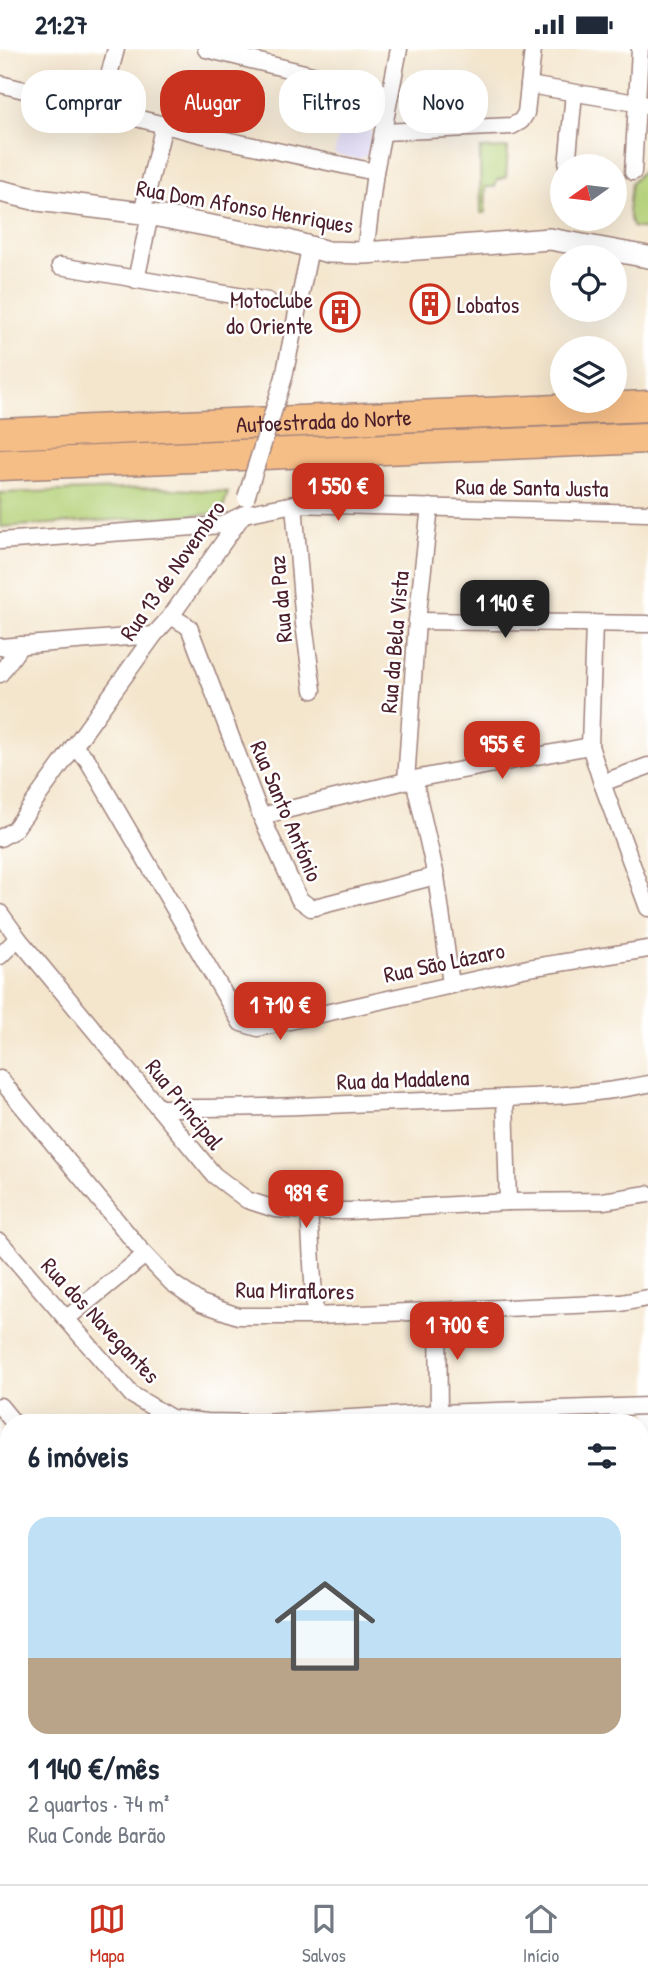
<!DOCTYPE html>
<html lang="pt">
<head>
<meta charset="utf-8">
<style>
	body { margin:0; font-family:"Patrick Hand",sans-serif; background:#f2f2f3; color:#1f2937; height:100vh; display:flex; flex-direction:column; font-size:26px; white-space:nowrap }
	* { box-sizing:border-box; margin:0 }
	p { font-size:23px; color:#747a83 }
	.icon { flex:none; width:38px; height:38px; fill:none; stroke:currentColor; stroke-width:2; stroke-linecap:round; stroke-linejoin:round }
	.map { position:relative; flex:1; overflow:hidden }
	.panel { position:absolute; left:0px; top:1365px; width:649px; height:471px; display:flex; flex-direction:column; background:#fff; border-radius:28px 28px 0 0; box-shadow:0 7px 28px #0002 }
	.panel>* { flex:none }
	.banner { position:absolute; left:21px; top:21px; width:607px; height:63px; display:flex; gap:14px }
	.needle { width:46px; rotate:256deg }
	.tools { position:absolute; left:550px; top:105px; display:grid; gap:14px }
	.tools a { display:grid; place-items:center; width:77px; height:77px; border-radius:50%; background:#fff; box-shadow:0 7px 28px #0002; font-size:35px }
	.price { position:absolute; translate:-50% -60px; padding:0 16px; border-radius:14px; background:#c8321e; color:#fff; font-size:23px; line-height:46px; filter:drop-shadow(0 2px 4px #0008) }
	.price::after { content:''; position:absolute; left:50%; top:42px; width:21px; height:16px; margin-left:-10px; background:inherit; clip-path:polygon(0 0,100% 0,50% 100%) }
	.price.on { background:#222; color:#fff }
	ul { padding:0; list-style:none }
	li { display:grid; align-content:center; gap:14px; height:371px; padding:0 28px }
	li+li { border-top:2px solid #e0e1e3 }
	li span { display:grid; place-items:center; height:217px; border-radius:21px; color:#555 }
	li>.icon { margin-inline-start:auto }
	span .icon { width:126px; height:126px; fill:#fffc; stroke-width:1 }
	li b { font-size:30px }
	h2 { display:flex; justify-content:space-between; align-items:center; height:84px; padding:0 28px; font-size:30px }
	.chip { padding:0 24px; border-radius:28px; background:#fff; box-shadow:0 7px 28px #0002; font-size:24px; line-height:63px }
	.chip.on { background:#c8321e; color:#fff }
	.status { display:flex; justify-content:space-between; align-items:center; height:49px; padding:0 35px; background:#fff; direction:ltr }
	.status svg { height:19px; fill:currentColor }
	.dock { display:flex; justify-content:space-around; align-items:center; height:98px; border-top:2px solid #e0e1e3; background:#fff; font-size:19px; color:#747a83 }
	.dock a { display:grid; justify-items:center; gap:4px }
	.dock .on { color:#c8321e }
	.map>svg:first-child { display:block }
</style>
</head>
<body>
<div class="status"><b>21:27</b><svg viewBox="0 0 49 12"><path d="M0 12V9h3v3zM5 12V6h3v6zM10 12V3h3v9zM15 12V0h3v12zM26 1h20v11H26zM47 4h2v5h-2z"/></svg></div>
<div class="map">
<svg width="648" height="1835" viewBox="0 0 648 1835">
	<rect width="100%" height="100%" fill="#fff"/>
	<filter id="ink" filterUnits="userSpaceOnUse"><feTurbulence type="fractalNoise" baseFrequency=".0143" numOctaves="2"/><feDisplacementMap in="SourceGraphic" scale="14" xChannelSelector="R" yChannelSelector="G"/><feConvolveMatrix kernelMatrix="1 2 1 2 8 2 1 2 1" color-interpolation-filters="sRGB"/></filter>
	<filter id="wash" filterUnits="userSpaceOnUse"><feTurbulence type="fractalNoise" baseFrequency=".00686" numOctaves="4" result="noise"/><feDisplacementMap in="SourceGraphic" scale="28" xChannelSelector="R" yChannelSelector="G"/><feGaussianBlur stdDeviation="1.57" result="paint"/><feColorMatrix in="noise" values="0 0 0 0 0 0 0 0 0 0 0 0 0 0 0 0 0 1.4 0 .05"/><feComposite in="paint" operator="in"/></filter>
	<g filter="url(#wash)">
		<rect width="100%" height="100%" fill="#f4e6cd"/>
		<!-- built -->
		<polygon fill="#ddd5f6" points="341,74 372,82 368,106 358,110 334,105"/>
		<!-- green -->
		<g fill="#b3d076" stroke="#7e7850" stroke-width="2">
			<polygon points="508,99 506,128 497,131 495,138 486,138 485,164 481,164 480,100"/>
			<path d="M648,117L646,180L632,178L628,162L631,134C638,129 640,122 648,117Z"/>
			<polygon points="156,439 228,443 223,460 210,465 0,478 0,444"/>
			<polygon points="648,1710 648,1835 182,1835 202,1827 640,1827 641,1711"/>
		</g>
	</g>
	<g filter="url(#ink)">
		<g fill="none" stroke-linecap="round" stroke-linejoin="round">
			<!-- minor casing -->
			<g stroke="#9f827c" stroke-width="19">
				<g id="minor">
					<polyline points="206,0 390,45"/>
					<polyline points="0,35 216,89 375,123"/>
					<polyline points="529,36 648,56"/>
					<polyline points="100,60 116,0"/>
					<polyline points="383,83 512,77 521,72 526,64 533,0"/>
					<polyline points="567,117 574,44"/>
					<polyline points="633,123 640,0"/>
					<polyline points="142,164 164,76"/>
					<polyline points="365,204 375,123 399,0"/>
					<polyline points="60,217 268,252"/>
					<polyline points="136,231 150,166"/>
					<polyline points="284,328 310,199"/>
					<polyline points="294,455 304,575 313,641"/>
					<polyline points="0,492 222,476 244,465 294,455 648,464"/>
					<polyline points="171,567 189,578 261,767 299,850 311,859 436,827"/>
					<polyline points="417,572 648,575"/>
					<polyline points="594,574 590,697 602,734 648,859"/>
					<polyline points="0,598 154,586"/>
					<polyline points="0,625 21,596"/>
					<polyline points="73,698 87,710 241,974 258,979 528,919 648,900"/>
					<polyline points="414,730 436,827 451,935"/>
					<polyline points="406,732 417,572 430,458"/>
					<polyline points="602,734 648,717"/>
					<polyline points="261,767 414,730 590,697"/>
					<polyline points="0,789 14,781 154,586 171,567 242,467"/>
					<polyline points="0,864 18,889 214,1126 247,1151 275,1160 309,1162 349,1162 508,1153 603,1152 648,1145"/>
					<polyline points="0,907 18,889"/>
					<polyline points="0,1030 145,1206 172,1234 201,1254 238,1267 315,1267 621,1254 648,1249"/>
					<polyline points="505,1049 508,1153"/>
					<path d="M160,1059C256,1060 351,1055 447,1051C513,1048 582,1049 648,1035"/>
					<polyline points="309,1162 315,1267"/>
					<polyline points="0,1193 132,1346 171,1369 207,1373 261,1374"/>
					<polyline points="438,1263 439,1364"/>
					<polyline points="66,1270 145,1206"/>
					<polyline points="0,1357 14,1374"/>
					<polyline points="263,1374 439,1364 648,1357"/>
					<polyline points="640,1481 648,1481"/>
					<polyline points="0,1504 9,1500"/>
					<polyline points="640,1590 648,1590"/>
					<polyline points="640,1626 648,1621"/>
					<polyline points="0,1637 9,1633"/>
					<polyline points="0,1650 9,1668"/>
					<polyline points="81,1827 85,1835"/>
					<polyline points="134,1835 163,1827"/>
				</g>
			</g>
			<!-- tertiary casing -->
			<g stroke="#9f827c" stroke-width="24">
				<polyline id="tertiary" points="0,142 38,151 142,164 285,191 328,203 365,204 550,190 648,208"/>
			</g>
			<!-- motorway casing -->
			<g stroke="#9f827c" stroke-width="33">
				<g id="motorway">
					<path id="s1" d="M0,385L648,357"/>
					<polyline points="0,416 648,389"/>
				</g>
			</g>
			<!-- minor -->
			<use href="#minor" stroke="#fff" stroke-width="16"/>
			<!-- tertiary -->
			<use href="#tertiary" stroke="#fff" stroke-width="21"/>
			<!-- motorway -->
			<use href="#motorway" stroke="#f6be87" stroke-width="30"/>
			<!-- minor-bridge casing -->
			<g stroke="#9f827c" stroke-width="19" stroke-linecap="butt">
				<polyline id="minor-bridge" points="246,449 284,328"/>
			</g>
			<!-- minor-bridge -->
			<use href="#minor-bridge" stroke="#fff" stroke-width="16"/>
		</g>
	</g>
	<!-- icons -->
	<defs>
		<g id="building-ring" transform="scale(2.0125)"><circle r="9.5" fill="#fff" stroke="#c8321e" stroke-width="1.5"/><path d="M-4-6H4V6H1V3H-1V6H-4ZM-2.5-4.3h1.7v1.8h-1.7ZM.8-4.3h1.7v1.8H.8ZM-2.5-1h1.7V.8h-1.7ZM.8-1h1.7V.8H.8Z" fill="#c8321e"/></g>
	</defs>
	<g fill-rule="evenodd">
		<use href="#building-ring" x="430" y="255"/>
		<use href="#building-ring" x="340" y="263"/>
	</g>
	<g text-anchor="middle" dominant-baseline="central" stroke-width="5" stroke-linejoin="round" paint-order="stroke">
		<!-- street labels -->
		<g font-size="23" fill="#4a1f2b" stroke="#fff">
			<text transform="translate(245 157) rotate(10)">Rua Dom Afonso Henriques</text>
			<text stroke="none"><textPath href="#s1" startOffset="324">Autoestrada do Norte</textPath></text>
			<text transform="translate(532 438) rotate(1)">Rua de Santa Justa</text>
			<text transform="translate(172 521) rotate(-55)">Rua 13 de Novembro</text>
			<text transform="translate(280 550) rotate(-95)">Rua da Paz</text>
			<text transform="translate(394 593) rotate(-85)">Rua da Bela Vista</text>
			<text transform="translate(287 762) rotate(67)">Rua Santo António</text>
			<text transform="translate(444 913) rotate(-12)">Rua São Lázaro</text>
			<text transform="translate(403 1030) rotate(-2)">Rua da Madalena</text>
			<text transform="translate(185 1055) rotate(51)">Rua Principal</text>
			<text transform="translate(295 1241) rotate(1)">Rua Miraflores</text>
			<text transform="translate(101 1271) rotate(47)">Rua dos Navegantes</text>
		</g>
		<!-- poi labels -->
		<g font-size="23" fill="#4a1f2b" stroke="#fff" text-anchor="end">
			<text x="313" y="250">Motoclube<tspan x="313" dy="26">do Oriente</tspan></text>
			<text x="457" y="255" text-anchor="start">Lobatos</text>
		</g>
	</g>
</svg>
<div class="tools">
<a><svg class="needle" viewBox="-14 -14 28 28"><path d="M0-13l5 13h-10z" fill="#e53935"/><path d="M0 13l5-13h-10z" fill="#747a83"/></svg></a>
<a><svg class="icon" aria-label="locate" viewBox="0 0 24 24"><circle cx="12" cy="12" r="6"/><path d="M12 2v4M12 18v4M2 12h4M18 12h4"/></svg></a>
<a><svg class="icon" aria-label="layers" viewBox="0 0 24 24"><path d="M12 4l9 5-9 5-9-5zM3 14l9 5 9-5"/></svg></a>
</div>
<b class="price" style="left:338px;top:474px">1 550 €</b>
<b class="price on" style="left:505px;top:591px">1 140 €</b>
<b class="price" style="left:502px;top:732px">955 €</b>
<b class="price" style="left:280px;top:993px">1 710 €</b>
<b class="price" style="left:306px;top:1181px">989 €</b>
<b class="price" style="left:457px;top:1313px">1 700 €</b>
<div class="banner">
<a class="chip">Comprar</a>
<a class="chip on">Alugar</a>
<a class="chip">Filtros</a>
<a class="chip">Novo</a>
</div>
<section class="panel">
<h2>6 imóveis<svg class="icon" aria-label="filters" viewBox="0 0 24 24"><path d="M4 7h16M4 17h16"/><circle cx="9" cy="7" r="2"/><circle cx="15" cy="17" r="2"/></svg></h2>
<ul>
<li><span style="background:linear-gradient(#bfe0f5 65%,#b9a48a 0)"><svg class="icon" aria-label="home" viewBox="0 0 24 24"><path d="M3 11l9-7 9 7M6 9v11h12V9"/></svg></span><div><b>1 140 €/mês</b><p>2 quartos · 74 m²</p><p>Rua Conde Barão</p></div></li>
</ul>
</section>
</div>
<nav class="dock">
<a class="on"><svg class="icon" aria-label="map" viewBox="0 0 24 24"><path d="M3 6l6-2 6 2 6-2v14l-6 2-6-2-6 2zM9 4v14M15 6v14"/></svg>Mapa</a>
<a><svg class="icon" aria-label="saved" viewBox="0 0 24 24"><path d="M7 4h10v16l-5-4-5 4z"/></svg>Salvos</a>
<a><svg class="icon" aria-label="home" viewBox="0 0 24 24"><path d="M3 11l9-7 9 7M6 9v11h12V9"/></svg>Início</a>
</nav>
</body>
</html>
